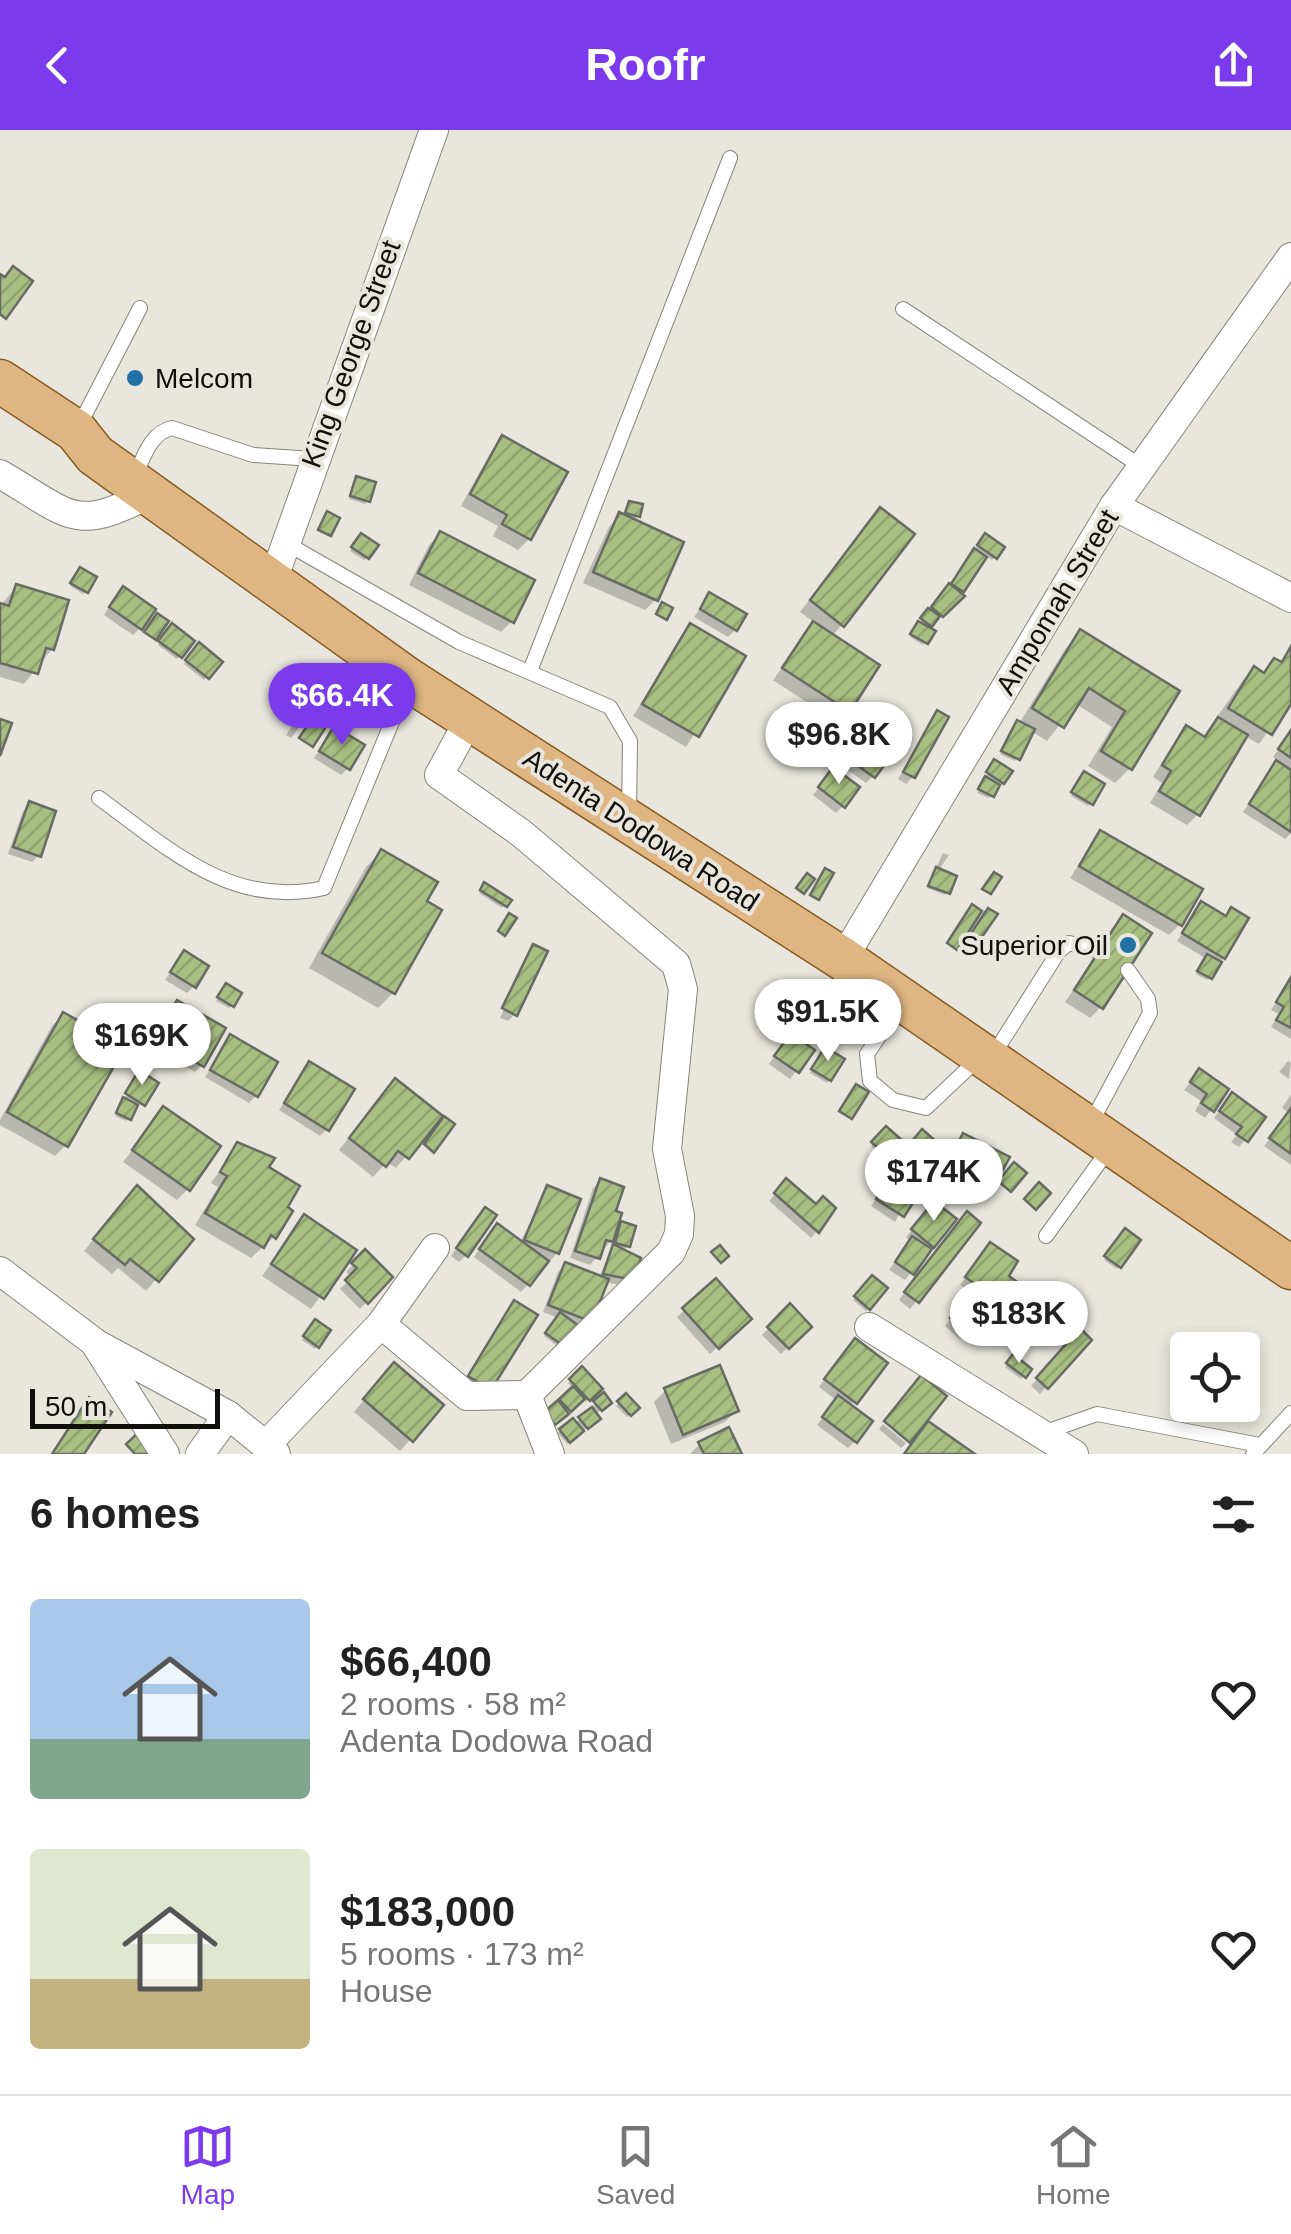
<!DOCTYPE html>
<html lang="en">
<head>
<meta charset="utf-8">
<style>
	body { margin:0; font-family:Helvetica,sans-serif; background:#f6f6f6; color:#222; height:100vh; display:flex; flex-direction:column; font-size:38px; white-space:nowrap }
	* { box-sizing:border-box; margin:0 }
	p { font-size:32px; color:#767676 }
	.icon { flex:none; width:55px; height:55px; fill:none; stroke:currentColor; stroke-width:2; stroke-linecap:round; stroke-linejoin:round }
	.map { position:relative; height:1324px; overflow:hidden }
	.sheet { display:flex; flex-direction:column; background:#fff; flex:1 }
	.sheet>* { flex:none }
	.buttons { position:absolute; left:1170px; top:1202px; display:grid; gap:20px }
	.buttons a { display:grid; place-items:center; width:90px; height:90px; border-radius:10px; background:#fff; box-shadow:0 5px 15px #0003; font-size:50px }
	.scale { position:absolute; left:30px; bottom:25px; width:190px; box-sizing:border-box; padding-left:10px; border:5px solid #100f0c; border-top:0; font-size:28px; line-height:35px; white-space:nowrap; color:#100f0c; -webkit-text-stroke:8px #e8e6dd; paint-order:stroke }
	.price { position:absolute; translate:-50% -85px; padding:0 22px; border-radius:35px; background:#fff; color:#222; font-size:32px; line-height:65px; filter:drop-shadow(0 2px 5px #0008) }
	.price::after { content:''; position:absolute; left:50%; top:60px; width:30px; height:22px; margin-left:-15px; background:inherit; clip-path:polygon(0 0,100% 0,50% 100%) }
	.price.selected { background:#7c3aed; color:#fff }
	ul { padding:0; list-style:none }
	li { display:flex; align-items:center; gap:30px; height:250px; padding:0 30px }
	li span { display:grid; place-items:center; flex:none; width:280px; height:200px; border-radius:10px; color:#555 }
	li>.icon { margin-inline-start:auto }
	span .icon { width:120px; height:120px; fill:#fffc; stroke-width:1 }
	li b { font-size:42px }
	h2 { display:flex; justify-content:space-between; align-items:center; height:120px; padding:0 30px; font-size:42px }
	header { display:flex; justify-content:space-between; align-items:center; height:130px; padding:0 30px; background:#7c3aed; color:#fff; font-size:45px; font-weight:600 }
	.menu { display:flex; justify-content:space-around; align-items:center; height:140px; border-top:2px solid #e0e0e0; background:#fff; font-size:28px; color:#767676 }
	.menu a { display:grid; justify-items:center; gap:5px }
	.menu .selected { color:#7c3aed }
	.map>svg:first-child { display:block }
</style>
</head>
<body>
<header><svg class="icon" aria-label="back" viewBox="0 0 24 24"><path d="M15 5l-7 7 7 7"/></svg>Roofr<svg class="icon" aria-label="share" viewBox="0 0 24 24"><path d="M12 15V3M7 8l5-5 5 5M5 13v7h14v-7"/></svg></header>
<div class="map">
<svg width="1291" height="1324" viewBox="0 0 1291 1324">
	<defs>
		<pattern id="building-hatch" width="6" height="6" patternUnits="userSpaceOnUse" patternTransform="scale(2.5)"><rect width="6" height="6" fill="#a8bf81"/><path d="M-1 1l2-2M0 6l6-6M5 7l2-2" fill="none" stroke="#90a36e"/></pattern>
	</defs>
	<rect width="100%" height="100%" fill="#e8e6dd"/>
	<!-- shadow -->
	<g fill="#0003">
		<polygon points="503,309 529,409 518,420 493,406 498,396 461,376 492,320"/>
		<polygon points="357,349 368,371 365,374 349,369"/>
		<polygon points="630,373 638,385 632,391 656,469 645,480 583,453 609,397 620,385 624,387"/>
		<polygon points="870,392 842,495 832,506 877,536 837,592 773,550 815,493 800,482"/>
		<polygon points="440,404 512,491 501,502 409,455 429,415"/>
		<polygon points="983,408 1002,417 992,430 985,425 962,460 927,499 923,515 910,507"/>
		<polygon points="358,409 367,428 364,430 350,421"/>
		<polygon points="78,442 86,462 83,464 70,456"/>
		<polygon points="16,457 52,519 24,554 0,547 0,476"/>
		<polygon points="710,465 735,500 728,507 694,487"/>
		<polygon points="116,466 140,498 133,505 104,485"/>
		<polygon points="172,496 191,511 177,529 158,515"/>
		<polygon points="690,496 743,527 686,617 633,586"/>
		<polygon points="1081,503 1177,562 1130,638 1115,653 1088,636 1112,597 1076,574 1047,611 1031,601 1015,631 1000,624 1066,518"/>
		<polygon points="200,515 219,532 204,550 184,534"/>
		<polygon points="1291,519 1291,569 1259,614 1245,606 1198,684 1187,695 1150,673 1162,653 1153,647 1176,610 1187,599 1202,608 1243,550 1254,539 1262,544 1274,531 1279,533"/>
		<polygon points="366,568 375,574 369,581 361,576"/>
		<polygon points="937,583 913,647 906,654 898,649"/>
		<polygon points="294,593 300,596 291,608 286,605"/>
		<polygon points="334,599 348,638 341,645 314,628"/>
		<polygon points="1291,601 1291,703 1285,709 1243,682 1279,631 1273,627"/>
		<polygon points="833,612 873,646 866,653 825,624"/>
		<polygon points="992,635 1002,653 989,668 977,663"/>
		<polygon points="1081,647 1101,655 1088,676 1071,666"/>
		<polygon points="826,648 843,676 836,683 813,665"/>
		<polygon points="30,674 39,725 32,732 8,724 23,681"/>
		<polygon points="1100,703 1180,794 1169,805 1070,748"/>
		<polygon points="381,722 424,772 393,863 378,878 309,838 366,737"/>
		<polygon points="943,723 949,725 938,741 945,765 927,758"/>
		<polygon points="482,758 508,771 502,778 479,763"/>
		<polygon points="1201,775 1223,788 1231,780 1223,828 1207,850 1196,844 1205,828 1177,811"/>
		<polygon points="1124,787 1101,877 1090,888 1065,872"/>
		<polygon points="533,817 515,884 508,891 500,888"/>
		<polygon points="184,823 194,856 187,863 165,850"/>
		<polygon points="1291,850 1291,909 1271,897 1279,884 1271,880"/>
		<polygon points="223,859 232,876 229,878 216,871"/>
		<polygon points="177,873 202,935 195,942 150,916"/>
		<polygon points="63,885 66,1015 55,1026 0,995 0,990 52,896"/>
		<polygon points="231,907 256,966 249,973 205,947"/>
		<polygon points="784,913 812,921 790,949 769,934"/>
		<polygon points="822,922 829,950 827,953 810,943"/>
		<polygon points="1288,931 1291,933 1289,949 1279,942"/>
		<polygon points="309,934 327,999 320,1006 279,980"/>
		<polygon points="1199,941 1226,959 1205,988 1195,981 1201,971 1184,960"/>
		<polygon points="136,946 143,974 136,974 126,991 115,986"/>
		<polygon points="384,963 439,986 396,1038 387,1032 373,1047 339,1020"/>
		<polygon points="1291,964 1291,1035 1264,1016 1289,983 1282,978"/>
		<polygon points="1226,972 1263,987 1239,1017 1231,1012 1237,1005 1214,988"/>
		<polygon points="164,979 188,1059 177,1070 123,1032"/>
		<polygon points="886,999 900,1011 884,1028 871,1016"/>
		<polygon points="963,1006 998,1044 991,1051 948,1029"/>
		<polygon points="915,1010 945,1022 912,1060 895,1092 871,1076 892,1048 887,1043"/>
		<polygon points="238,1015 266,1038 285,1078 274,1107 251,1128 195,1095 218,1057 211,1053"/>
		<polygon points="945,1036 960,1042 941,1068 929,1059"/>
		<polygon points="600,1051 613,1083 613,1103 622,1094 627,1116 622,1121 638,1129 625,1156 605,1152 590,1191 560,1218 544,1206 558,1188 543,1182 558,1142 565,1135 599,1148 617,1104 590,1135 570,1128 593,1058"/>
		<polygon points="786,1052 815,1077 817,1101 811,1108 769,1071"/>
		<polygon points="547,1058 557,1123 521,1162 474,1127 490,1103 520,1113"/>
		<polygon points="126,1069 190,1109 146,1161 118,1138 112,1144 84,1121"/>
		<polygon points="927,1081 953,1090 905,1150 889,1140 910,1111 906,1107"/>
		<polygon points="478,1087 466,1125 459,1132 451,1126"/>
		<polygon points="304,1088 353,1121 311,1179 262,1146"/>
		<polygon points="960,1091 978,1093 910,1179 899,1170"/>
		<polygon points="1122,1104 1119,1136 1117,1139 1104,1130"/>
		<polygon points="365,1122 390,1147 360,1179 340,1159 352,1147 346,1142"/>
		<polygon points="983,1122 1005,1147 1011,1171 1004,1178 991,1170 960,1209 945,1196 971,1163 960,1155"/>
		<polygon points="872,1148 885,1158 866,1181 853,1170"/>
		<polygon points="715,1151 749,1188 710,1224 677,1187"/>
		<polygon points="515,1173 489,1259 463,1253 508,1180"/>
		<polygon points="790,1177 809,1197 781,1224 762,1205"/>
		<polygon points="312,1194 317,1216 315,1219 302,1210"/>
		<polygon points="1073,1209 1046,1257 1040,1264 1031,1256"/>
		<polygon points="848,1218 855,1311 848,1318 817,1295 836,1270 819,1257"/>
		<polygon points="1013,1228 1028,1240 1021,1249 1005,1237"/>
		<polygon points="582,1240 600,1259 586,1272 582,1268 551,1296 543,1286 574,1259 568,1253"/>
		<polygon points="383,1247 440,1276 400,1321 354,1282"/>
		<polygon points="665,1261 736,1281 725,1292 671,1314 654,1272"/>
		<polygon points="603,1266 609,1273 595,1285 595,1291 567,1314 558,1303 572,1291 575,1294"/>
		<polygon points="626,1266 636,1277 627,1287 616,1276"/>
		<polygon points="89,1270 81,1324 51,1324 78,1281"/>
		<polygon points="883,1294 906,1313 901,1318 879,1299"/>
		<polygon points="700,1314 739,1324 690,1324"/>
	</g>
	<!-- building -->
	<g fill="url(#building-hatch)" stroke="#686b64" stroke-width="2.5">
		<polygon points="13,136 33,151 6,189 0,184 0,144 5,147"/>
		<polygon points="502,305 568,342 531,410 502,394 507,385 470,364"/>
		<polygon points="356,346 376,352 370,372 350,366"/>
		<polygon points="629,371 643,374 640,387 625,383"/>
		<polygon points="880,377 915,404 844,497 810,470"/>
		<polygon points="327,381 340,388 331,406 318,400"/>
		<polygon points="619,382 684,412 658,471 593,442"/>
		<polygon points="440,401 535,450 514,493 418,443"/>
		<polygon points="361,403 379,415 369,429 351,417"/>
		<polygon points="985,403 1005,417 997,429 977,415"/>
		<polygon points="974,418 987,427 964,462 951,454"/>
		<polygon points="80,437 97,447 88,463 70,453"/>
		<polygon points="949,453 965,466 943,487 931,477"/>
		<polygon points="16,454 69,470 54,520 46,518 38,544 0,533 0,473 9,476"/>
		<polygon points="123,456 156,479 142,500 109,477"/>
		<polygon points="709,462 747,484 737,501 700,479"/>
		<polygon points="662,472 673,478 667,490 656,484"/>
		<polygon points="928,478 940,486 932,497 920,488"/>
		<polygon points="157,483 169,491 156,510 144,502"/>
		<polygon points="813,491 880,535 850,582 782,538"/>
		<polygon points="918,491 936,501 928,514 910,504"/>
		<polygon points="172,493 195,511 182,528 158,511"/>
		<polygon points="690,493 746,526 699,607 642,574"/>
		<polygon points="1080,499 1180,561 1132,640 1101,621 1125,581 1089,558 1064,598 1032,578"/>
		<polygon points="199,512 223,532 209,549 185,530"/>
		<polygon points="1291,516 1291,574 1272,605 1228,578 1254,536 1264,543 1274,528 1282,532"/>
		<polygon points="937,580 949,587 915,648 903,642"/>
		<polygon points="315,584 329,592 313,617 299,608"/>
		<polygon points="1218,587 1248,605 1200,686 1159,661 1171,641 1162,635 1186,595 1205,607"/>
		<polygon points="0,589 12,593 0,626"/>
		<polygon points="1017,590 1035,599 1020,630 1001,621"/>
		<polygon points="334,596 365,615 350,640 319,621"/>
		<polygon points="1291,600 1291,628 1278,619"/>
		<polygon points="840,602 885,634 875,648 830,616"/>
		<polygon points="994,629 1013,641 1004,654 986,642"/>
		<polygon points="1276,630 1291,640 1291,702 1249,674"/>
		<polygon points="833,637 860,657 845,678 818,657"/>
		<polygon points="1084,641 1105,654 1093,675 1071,662"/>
		<polygon points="985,646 1000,655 994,667 978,659"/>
		<polygon points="29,671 56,681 41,727 13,717"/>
		<polygon points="1100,700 1203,759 1182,796 1079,736"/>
		<polygon points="381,719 438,752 427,771 442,780 395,864 322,823"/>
		<polygon points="936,737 957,746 950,764 928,756"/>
		<polygon points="825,738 834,743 819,770 810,765"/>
		<polygon points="994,742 1002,747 991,764 982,759"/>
		<polygon points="807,743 815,749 804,764 796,758"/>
		<polygon points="484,752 512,770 507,777 480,760"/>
		<polygon points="1201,771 1226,786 1231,777 1249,788 1225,829 1182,803"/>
		<polygon points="972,774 982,781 957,820 947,813"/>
		<polygon points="988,778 998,784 970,824 961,818"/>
		<polygon points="509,783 517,788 505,806 498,801"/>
		<polygon points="1123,784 1152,803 1103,879 1074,860"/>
		<polygon points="533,814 548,821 517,886 502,878"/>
		<polygon points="184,820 209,836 196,858 170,842"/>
		<polygon points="1207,824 1222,832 1212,849 1197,841"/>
		<polygon points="1291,847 1291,898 1276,890 1284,877 1276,872"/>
		<polygon points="226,853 242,863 234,877 217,867"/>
		<polygon points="177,870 226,898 204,937 155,909"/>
		<polygon points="63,882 125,917 68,1017 7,982"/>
		<polygon points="791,903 815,920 799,943 774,926"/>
		<polygon points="230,904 278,932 258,967 210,940"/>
		<polygon points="825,917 845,929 831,951 811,939"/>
		<polygon points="309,931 355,959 329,1001 284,973"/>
		<polygon points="1199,938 1229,959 1214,982 1201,973 1207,964 1190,952"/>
		<polygon points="139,940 159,953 145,976 125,963"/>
		<polygon points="395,948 443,986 409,1029 398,1021 386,1037 349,1008"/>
		<polygon points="856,954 869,962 852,989 839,981"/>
		<polygon points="1232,962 1266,987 1248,1012 1236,1004 1242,997 1219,981"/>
		<polygon points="123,967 138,975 131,990 116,983"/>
		<polygon points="163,976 221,1016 190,1061 132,1020"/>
		<polygon points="1291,978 1291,1024 1269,1008"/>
		<polygon points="444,986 455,994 434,1023 424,1014"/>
		<polygon points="886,996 903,1011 889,1027 871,1012"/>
		<polygon points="922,999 948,1022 918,1057 892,1035"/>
		<polygon points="963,1003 1010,1027 1000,1045 954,1021"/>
		<polygon points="237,1012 275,1028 269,1037 300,1056 288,1077 293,1081 276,1109 271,1105 264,1118 205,1083 227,1046 220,1042"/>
		<polygon points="948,1030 963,1042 946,1067 929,1056"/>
		<polygon points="1014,1032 1027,1043 1011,1062 998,1051"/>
		<polygon points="892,1044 920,1062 904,1087 876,1069"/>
		<polygon points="600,1048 624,1057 616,1081 622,1083 613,1112 606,1110 600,1129 575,1121"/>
		<polygon points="786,1048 816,1074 823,1066 836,1078 819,1103 774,1063"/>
		<polygon points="1039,1052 1051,1063 1036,1080 1024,1069"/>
		<polygon points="137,1055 194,1109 159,1152 130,1129 125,1135 93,1109"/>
		<polygon points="547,1055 581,1069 559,1124 524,1110"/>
		<polygon points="934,1071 957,1089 934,1118 911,1099"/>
		<polygon points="485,1077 497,1085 468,1127 456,1118"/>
		<polygon points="967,1081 981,1093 919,1173 904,1162"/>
		<polygon points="304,1084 357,1120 324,1169 271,1134"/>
		<polygon points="621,1091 636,1096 630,1117 615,1113"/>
		<polygon points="497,1093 549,1131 530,1156 479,1119"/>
		<polygon points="1125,1098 1141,1110 1121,1138 1104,1126"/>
		<polygon points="912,1106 932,1119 914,1145 895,1132"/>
		<polygon points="990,1112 1018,1131 1009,1146 1024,1157 1013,1173 997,1162 994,1167 965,1147"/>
		<polygon points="613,1114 641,1128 634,1150 603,1144"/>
		<polygon points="720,1115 729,1126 721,1133 711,1122"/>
		<polygon points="365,1119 393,1147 368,1174 345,1150 357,1138 351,1133"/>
		<polygon points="565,1132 609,1149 592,1192 548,1175"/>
		<polygon points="872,1145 888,1158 870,1180 854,1166"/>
		<polygon points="716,1148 752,1189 719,1219 682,1178"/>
		<polygon points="972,1158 992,1173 969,1203 950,1188"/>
		<polygon points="514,1170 538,1185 491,1260 468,1246"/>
		<polygon points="790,1173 812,1197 789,1219 767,1197"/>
		<polygon points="560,1182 579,1196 565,1217 545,1203"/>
		<polygon points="315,1189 331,1200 319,1218 303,1206"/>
		<polygon points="1080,1198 1092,1210 1048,1259 1036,1248"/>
		<polygon points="855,1208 888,1233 857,1274 824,1249"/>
		<polygon points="1013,1224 1032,1239 1026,1248 1006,1233"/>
		<polygon points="394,1232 444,1275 413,1312 363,1269"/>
		<polygon points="720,1235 739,1281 683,1305 664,1258"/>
		<polygon points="582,1236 603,1259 590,1271 569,1249"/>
		<polygon points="921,1245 947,1266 910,1313 884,1291"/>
		<polygon points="573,1256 585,1269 571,1282 559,1269"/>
		<polygon points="604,1262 612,1273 602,1281 593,1271"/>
		<polygon points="626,1263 640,1278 631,1286 617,1271"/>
		<polygon points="838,1265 873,1291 857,1313 822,1287"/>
		<polygon points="89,1267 112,1282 84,1324 52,1324"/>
		<polygon points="558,1270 569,1284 555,1295 544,1282"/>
		<polygon points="592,1277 601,1289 588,1299 578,1287"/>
		<polygon points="573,1288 584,1301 570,1313 559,1299"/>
		<polygon points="928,1291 975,1324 904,1324"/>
		<polygon points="729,1297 742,1324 704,1324 698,1312"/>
		<polygon points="139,1302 160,1324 135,1324 126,1314"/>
	</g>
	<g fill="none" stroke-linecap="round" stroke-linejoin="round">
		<!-- service casing -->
		<g stroke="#86847c" stroke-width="16">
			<g id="service">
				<polyline points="903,179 1142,337"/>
				<polyline points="79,296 140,178"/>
				<path d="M135,346C143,328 151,302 172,298L253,325L313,329"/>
				<polyline points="284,412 459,512 610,577 630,611 629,684"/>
				<polyline points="530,541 730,28"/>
				<path d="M99,668C169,719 232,779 324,758L407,555"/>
				<polyline points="901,874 867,924 870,951 893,970 926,978 978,929"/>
				<polyline points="992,927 1059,821 1069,813 1099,821"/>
				<polyline points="1091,993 1150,883 1148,869 1128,840"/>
				<polyline points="1046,1106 1109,1019"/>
				<polyline points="1040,1304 1097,1284 1260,1315"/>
				<polyline points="1253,1324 1291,1283"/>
			</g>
		</g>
		<!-- minor casing -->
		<g stroke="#86847c" stroke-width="30">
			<g id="minor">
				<path d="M0,344C71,385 73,404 151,363"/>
				<polyline points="1114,376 1291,468"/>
				<polyline points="273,450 434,0"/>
				<polyline points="469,590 439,645 521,703 676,834 683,859 667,1019 680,1086 679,1104 671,1122 527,1265"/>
				<polyline points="843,829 1114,376 1291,127"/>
				<polyline points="0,1141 94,1212 165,1324"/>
				<polyline points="381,1194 467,1266 527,1265 550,1324"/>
				<polyline points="869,1197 1074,1324"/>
				<polyline points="95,1213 228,1285 276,1324"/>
				<polyline points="268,1313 381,1194 435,1118"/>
				<polyline points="200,1324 228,1285"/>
			</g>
		</g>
		<!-- primary casing -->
		<g stroke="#885b22" stroke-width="45">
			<polyline id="primary" points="0,251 76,301 95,325 409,550 843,829 1291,1138"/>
		</g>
		<!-- service -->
		<use href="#service" stroke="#fff" stroke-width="14"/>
		<!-- minor -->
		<use href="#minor" stroke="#fff" stroke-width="28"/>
		<!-- primary -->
		<use href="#primary" stroke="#dfb582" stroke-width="42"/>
	</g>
	<!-- markers -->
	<g fill="#1f72a3" stroke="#e8e6dd" stroke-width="4">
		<circle cx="135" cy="248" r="10"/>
		<circle cx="1128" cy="815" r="10"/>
	</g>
	<g text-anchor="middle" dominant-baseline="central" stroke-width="8" stroke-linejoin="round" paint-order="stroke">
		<!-- street labels -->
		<g font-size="28" fill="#100f0c" stroke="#e8e6dd">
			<text transform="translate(351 224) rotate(-70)">King George Street</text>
			<text transform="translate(1057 472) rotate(-59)">Ampomah Street</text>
			<text transform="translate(641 700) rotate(33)">Adenta Dodowa Road</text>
		</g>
		<!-- poi labels -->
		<g font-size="28" fill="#100f0c" stroke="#e8e6dd" text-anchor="start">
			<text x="155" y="248">Melcom</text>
			<text x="1108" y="815" text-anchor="end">Superior Oil</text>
		</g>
	</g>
</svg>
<div class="buttons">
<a><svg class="icon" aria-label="locate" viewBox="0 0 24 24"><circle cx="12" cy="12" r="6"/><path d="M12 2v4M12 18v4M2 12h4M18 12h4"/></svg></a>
</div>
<div class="scale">50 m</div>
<b class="price selected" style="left:342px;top:618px">$66.4K</b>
<b class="price" style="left:839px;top:657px">$96.8K</b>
<b class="price" style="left:828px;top:934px">$91.5K</b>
<b class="price" style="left:142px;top:958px">$169K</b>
<b class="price" style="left:934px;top:1094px">$174K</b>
<b class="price" style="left:1019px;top:1236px">$183K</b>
</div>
<section class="sheet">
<h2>6 homes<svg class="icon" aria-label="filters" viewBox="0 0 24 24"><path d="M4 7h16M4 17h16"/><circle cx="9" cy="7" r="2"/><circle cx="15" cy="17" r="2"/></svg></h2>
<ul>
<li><span style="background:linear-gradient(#a9c7e8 70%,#7fa58c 0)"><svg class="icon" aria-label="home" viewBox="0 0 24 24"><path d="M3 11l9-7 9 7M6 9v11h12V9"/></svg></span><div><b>$66,400</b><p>2 rooms · 58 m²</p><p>Adenta Dodowa Road</p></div><svg class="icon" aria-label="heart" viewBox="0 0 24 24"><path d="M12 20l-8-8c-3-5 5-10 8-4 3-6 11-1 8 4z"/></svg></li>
<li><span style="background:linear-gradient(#dfe7d0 65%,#c2b280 0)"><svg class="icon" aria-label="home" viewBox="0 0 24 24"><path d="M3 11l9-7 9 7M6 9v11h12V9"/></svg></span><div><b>$183,000</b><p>5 rooms · 173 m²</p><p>House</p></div><svg class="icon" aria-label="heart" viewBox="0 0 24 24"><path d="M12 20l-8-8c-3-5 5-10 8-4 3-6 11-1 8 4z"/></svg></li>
</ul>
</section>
<nav class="menu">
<a class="selected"><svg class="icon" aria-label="map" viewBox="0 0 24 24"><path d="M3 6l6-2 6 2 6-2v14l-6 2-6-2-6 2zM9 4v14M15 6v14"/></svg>Map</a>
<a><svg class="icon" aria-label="saved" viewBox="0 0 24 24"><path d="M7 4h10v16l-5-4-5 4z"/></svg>Saved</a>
<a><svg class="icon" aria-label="home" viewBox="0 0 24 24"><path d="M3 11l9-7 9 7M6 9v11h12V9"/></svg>Home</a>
</nav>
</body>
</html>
